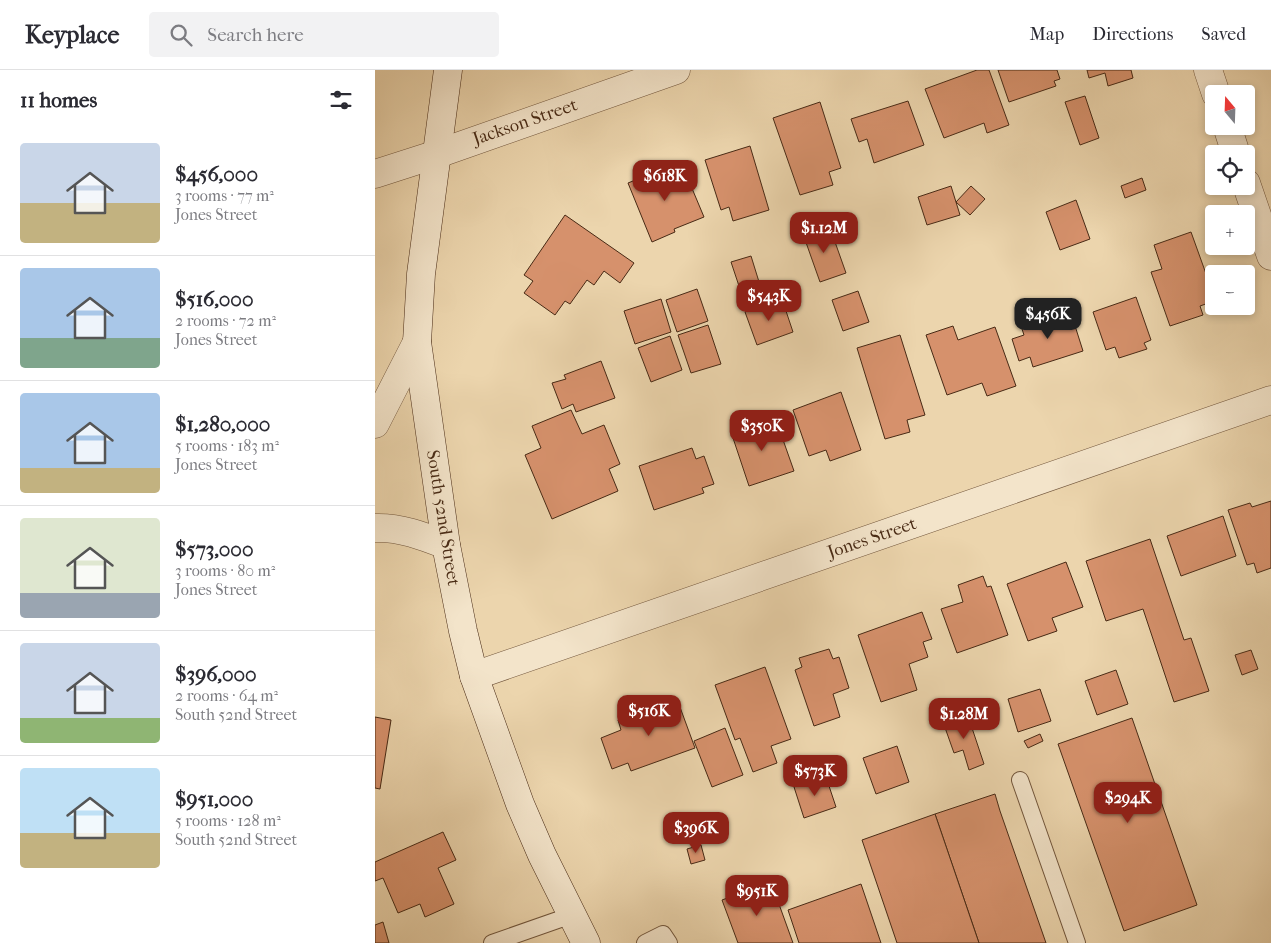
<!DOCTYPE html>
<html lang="en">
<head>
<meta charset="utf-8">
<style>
	body { margin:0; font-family:"IM FELL French Canon",serif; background:#f2f2f3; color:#2b2b33; height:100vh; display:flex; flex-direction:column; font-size:19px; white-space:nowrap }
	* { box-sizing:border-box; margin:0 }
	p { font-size:16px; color:#7c7c81 }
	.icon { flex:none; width:28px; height:28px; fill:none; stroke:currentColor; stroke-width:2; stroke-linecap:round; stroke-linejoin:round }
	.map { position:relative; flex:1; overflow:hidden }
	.details { display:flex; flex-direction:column; background:#fff; width:375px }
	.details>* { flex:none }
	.needle { width:32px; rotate:341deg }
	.tools { position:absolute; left:830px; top:15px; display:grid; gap:10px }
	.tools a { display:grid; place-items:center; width:50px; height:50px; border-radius:5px; background:#fff; box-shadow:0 2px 8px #0003; font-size:25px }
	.price { position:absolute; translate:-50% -42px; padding:0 11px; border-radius:10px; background:#8f2418; color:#fff; font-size:16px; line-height:32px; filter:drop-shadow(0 1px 2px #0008) }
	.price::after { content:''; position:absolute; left:50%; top:30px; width:15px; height:11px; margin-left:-8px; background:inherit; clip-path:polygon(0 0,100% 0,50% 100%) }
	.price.on { background:#222; color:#fff }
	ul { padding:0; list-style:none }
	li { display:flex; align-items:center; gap:15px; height:125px; padding:0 20px }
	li+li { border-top:1px solid #e1e1e2 }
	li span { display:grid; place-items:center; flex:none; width:140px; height:100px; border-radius:5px; color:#555 }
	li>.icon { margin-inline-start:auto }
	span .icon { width:60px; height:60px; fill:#fffc; stroke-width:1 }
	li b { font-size:21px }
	h2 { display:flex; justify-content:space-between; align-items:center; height:60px; padding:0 20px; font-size:21px }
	header { display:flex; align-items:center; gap:30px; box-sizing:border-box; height:70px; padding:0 25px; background:#fff; border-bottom:1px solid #e1e1e2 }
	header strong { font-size:24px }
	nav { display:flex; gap:28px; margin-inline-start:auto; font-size:18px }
	.search { width:350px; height:45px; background:#f2f2f3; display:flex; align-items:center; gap:12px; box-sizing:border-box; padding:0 18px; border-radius:5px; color:#7c7c81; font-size:19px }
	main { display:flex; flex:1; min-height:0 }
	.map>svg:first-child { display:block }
</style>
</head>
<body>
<header>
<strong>Keyplace</strong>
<div class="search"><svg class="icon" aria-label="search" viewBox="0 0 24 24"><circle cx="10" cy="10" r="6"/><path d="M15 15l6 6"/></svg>Search here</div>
<nav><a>Map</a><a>Directions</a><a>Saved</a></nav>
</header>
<main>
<section class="details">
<h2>11 homes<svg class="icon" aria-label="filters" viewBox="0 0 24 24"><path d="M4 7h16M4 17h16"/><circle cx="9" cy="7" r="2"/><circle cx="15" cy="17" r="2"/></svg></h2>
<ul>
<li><span style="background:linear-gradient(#c9d6e8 60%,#c2b280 0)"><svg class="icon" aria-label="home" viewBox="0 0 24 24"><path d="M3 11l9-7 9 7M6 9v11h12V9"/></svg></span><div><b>$456,000</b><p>3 rooms · 77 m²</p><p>Jones Street</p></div></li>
<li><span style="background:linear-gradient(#a9c7e8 70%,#7fa58c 0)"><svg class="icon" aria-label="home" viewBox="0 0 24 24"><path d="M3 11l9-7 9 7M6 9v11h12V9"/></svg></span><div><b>$516,000</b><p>2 rooms · 72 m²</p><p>Jones Street</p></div></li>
<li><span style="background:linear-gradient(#a9c7e8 75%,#c2b280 0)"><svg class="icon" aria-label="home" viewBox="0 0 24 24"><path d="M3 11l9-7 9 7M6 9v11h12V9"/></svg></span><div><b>$1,280,000</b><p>5 rooms · 183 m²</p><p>Jones Street</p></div></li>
<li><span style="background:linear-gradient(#dfe7d0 75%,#9aa5b1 0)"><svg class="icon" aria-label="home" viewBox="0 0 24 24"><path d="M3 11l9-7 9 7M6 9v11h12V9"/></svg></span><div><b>$573,000</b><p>3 rooms · 80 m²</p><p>Jones Street</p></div></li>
<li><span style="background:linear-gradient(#c9d6e8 75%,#8fb573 0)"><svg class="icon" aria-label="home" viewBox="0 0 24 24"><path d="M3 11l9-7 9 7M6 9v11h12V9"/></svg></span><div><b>$396,000</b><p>2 rooms · 64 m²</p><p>South 52nd Street</p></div></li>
<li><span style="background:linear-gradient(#bfe0f5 65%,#c2b280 0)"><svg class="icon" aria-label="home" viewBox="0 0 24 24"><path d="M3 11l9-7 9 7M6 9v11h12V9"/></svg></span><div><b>$951,000</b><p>5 rooms · 128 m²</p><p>South 52nd Street</p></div></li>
</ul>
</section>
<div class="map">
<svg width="896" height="873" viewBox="0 0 896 873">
	<rect width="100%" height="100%" fill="#ecd5ad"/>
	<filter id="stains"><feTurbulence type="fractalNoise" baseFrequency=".004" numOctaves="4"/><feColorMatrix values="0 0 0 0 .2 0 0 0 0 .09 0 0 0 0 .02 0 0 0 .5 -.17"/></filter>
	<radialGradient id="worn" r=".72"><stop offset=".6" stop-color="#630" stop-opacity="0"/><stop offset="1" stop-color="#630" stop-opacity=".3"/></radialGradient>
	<!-- building -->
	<g fill="#d6916c" stroke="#482a15">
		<polygon points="602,0 614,0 634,55 612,63 609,53 569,68 550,19"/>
		<polygon points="623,0 682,0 685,9 679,11 681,16 634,32"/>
		<polygon points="712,0 756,0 758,8 733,16 730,3 714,8"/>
		<polygon points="710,26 724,68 705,75 690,32"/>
		<polygon points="533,31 549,75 499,93 492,69 484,72 476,49"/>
		<polygon points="445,32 466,98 454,102 458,115 425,125 398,48"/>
		<polygon points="375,76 394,140 358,151 354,137 346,140 330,90"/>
		<polygon points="303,93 313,117 316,116 329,147 299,159 300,162 277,172 253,113"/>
		<polygon points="767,108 771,120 750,128 746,116"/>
		<polygon points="576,116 585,145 552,155 543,127"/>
		<polygon points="596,116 610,129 595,145 581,132"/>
		<polygon points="701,130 715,169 685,180 671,142"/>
		<polygon points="190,145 259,193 245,213 229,201 219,215 212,210 195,234 190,231 180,245 149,223 158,211 149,205"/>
		<polygon points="454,155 471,203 445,212 428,164"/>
		<polygon points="816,162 839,226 839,231 825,236 828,245 795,256 776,202 787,199 779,175"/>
		<polygon points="376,186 389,228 370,234 356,192"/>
		<polygon points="322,219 333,251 302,262 291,230"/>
		<polygon points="483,221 494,252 468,261 457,230"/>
		<polygon points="761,227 776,270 769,273 772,279 744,288 740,277 731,280 718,242"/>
		<polygon points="286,229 296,262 260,274 249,241"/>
		<polygon points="407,229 418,262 382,275 370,242"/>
		<polygon points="695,240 708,281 658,297 655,287 644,291 637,269 649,265 646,256"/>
		<polygon points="333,255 346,294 316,303 303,265"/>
		<polygon points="578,256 583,270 620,257 641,316 612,326 607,313 572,325 551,265"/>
		<polygon points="525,265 550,345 532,350 535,362 510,369 482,278"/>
		<polygon points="295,266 307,300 276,312 263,278"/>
		<polygon points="226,291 240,328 201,342 198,334 187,339 177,313 191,309 189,305"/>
		<polygon points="466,322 486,380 455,391 451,380 434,386 418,340"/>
		<polygon points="196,340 207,364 229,355 245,394 234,399 243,421 177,449 150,385 166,378 157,356"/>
		<polygon points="400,347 419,401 374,416 356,362"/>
		<polygon points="317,378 321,389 329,386 339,414 327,418 329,423 279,440 264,396"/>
		<polygon points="896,431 896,498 882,503 879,493 872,495 853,440 875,433 877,437"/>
		<polygon points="848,446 861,486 806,506 792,466"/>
		<polygon points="775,469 809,570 816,568 834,621 799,632 768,539 731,551 711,491"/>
		<polygon points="691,492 708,537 677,548 682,561 653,571 632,514"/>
		<polygon points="608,506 612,517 616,516 633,565 582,583 566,539 588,532 583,515"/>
		<polygon points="547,542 557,569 548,572 553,587 534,594 542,620 506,632 483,565"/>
		<polygon points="454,579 458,589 464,587 474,618 458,624 465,647 439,656 420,600 427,597 424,588"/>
		<polygon points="876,580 883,599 867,605 860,585"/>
		<polygon points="390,597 416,669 396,676 402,693 378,702 365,668 360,670 340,615"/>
		<polygon points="741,600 753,634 722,645 710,611"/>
		<polygon points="665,619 676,651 643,662 633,629"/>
		<polygon points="302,629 320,678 256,701 253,693 237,699 226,668 246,660 243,650"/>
		<polygon points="592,643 609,694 594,700 588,680 579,683 568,652"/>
		<polygon points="0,647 16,650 5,719 0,718"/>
		<polygon points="757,648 822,835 749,861 683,674"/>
		<polygon points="350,658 368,705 337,717 319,671"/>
		<polygon points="665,664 668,671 653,678 649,671"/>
		<polygon points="522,676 534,712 501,724 488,688"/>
		<polygon points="451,707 461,737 429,748 419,717"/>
		<polygon points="620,724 625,741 671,873 604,873 560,744"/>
		<polygon points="560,744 604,873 522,873 487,770"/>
		<polygon points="68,762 81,790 63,798 79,834 50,847 45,834 23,843 8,808 0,811 0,792"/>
		<polygon points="326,775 330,790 316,794 312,779"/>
		<polygon points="396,812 418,873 363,873 347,830"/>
		<polygon points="486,814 506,873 424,873 413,840"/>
		<polygon points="8,852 14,873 0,873 0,855"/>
	</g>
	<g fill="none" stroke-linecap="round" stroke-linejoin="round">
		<!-- lane casing -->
		<g stroke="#71553b" stroke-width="18">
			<g id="lane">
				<polyline points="645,710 702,873"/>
				<polyline points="117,873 197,845"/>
				<polyline points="270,873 288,864 294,873"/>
			</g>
		</g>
		<!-- street casing -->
		<g stroke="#71553b" stroke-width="29">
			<g id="street">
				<polyline points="833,0 841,24"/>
				<polyline points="852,56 861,84"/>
				<polyline points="0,104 62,84 301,0"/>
				<polyline points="871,113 896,186"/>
				<polyline points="0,354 42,272"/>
				<path d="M0,458C25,457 48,466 71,475"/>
				<polyline points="99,606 896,330"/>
			</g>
		</g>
		<!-- secondary casing -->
		<g stroke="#482a15" stroke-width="29">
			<polyline id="secondary" points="73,0 46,204 42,272 71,475 88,561 99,606 145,734 167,785 211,873"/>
		</g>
		<!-- lane -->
		<use href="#lane" stroke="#f3e4ca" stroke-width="16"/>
		<!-- street -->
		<use href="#street" stroke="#f3e4ca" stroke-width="28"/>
		<!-- secondary -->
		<use href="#secondary" stroke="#f3e4ca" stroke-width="28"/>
	</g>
	<g text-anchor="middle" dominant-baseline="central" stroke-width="4" stroke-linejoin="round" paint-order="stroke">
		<!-- street labels -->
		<g font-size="18" fill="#482a15" stroke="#f3e4ca">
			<text transform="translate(150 52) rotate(-19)">Jackson Street</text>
			<text transform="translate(68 448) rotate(81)">South 52nd Street</text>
			<text transform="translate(497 468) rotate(-19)">Jones Street</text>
		</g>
	</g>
	<rect width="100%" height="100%" filter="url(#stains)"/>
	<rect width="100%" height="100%" fill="url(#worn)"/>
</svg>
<div class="tools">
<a><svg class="needle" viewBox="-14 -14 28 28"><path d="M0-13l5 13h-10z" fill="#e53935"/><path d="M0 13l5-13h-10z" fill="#7c7c81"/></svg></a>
<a><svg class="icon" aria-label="locate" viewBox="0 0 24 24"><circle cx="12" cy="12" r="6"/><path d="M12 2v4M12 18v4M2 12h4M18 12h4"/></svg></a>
<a>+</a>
<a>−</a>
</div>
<b class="price" style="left:290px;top:132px">$618K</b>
<b class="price" style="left:449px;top:184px">$1.12M</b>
<b class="price" style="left:394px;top:252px">$543K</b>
<b class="price on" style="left:673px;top:270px">$456K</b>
<b class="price" style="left:387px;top:382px">$350K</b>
<b class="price" style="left:274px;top:667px">$516K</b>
<b class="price" style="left:589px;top:670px">$1.28M</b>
<b class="price" style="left:440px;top:727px">$573K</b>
<b class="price" style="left:753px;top:754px">$294K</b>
<b class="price" style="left:321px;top:784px">$396K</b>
<b class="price" style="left:382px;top:847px">$951K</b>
</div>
</main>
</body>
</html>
